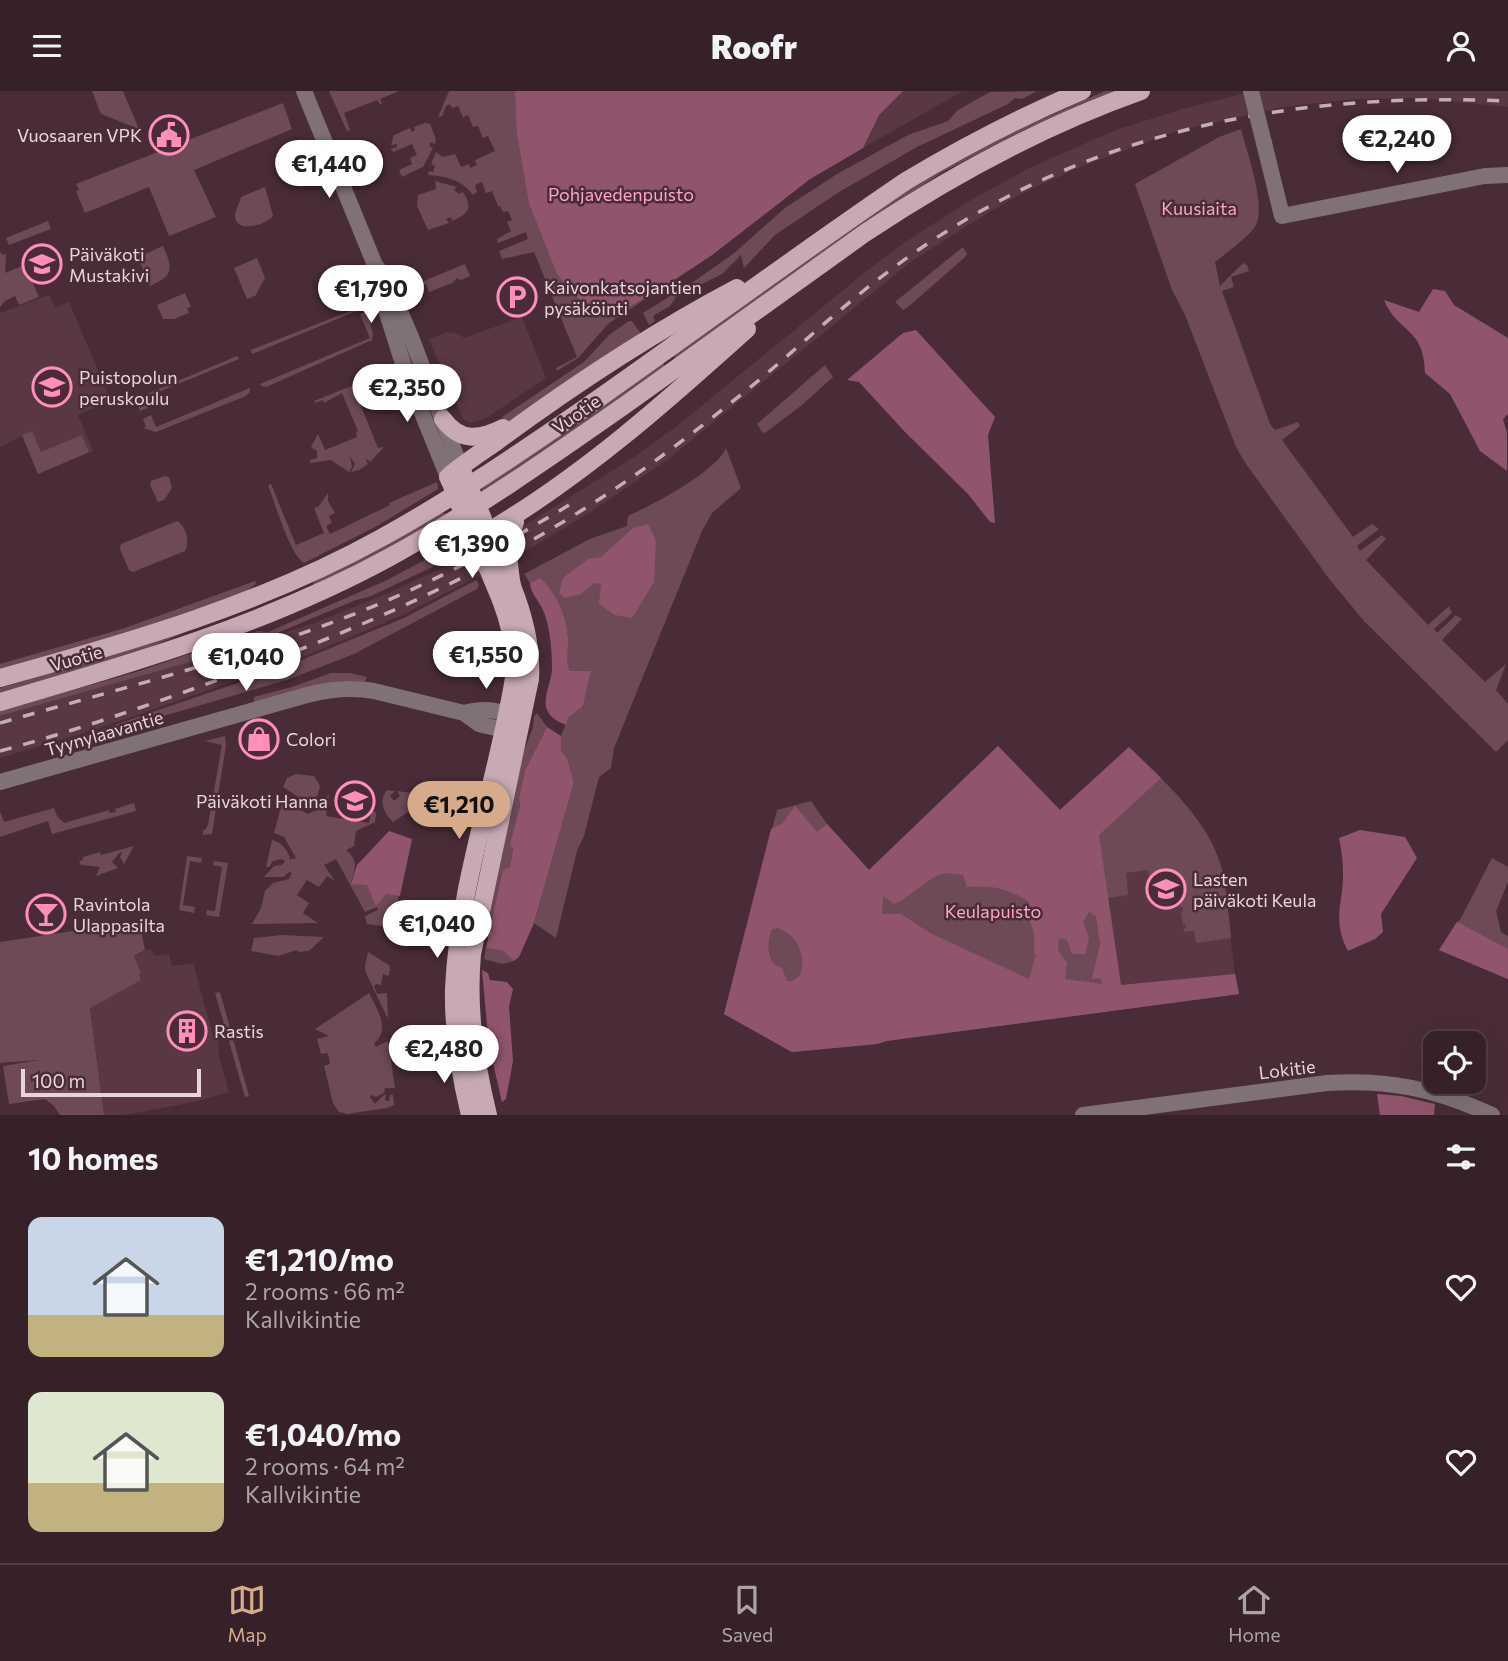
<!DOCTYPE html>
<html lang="en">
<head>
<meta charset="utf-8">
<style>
	body { margin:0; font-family:Commissioner,sans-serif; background:#422e35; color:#f1f3f6; height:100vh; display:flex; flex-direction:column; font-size:26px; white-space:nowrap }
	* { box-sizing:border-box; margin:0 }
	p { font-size:23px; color:#aaa3a8 }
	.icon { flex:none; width:38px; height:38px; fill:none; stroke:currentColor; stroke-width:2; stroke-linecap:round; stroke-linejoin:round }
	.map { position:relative; height:1024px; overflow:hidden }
	.drawer { display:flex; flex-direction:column; background:#372129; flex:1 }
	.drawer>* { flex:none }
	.buttons { position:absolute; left:1423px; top:940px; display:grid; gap:14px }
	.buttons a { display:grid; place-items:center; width:63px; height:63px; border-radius:14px; background:#372129; box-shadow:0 7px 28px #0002,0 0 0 2px #513e46; font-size:35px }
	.scale { position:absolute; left:21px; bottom:18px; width:180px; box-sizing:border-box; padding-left:7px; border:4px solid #e8d5db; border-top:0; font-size:19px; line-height:24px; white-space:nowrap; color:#e8d5db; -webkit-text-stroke:5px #492c37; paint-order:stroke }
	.price { position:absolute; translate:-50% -60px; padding:0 16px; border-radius:24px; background:#fff; color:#222; font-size:23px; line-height:46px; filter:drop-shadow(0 2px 4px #0008) }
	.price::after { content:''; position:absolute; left:50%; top:42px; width:21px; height:16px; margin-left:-10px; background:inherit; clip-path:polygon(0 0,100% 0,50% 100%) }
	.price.on { background:#d6ab8b; color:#111 }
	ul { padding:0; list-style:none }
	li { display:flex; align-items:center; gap:21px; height:175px; padding:0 28px }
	li span { display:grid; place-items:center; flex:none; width:196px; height:140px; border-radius:14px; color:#555 }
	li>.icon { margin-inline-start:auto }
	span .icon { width:84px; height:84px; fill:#fffc; stroke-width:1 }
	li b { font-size:30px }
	h2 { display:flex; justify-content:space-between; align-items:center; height:84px; padding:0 28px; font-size:30px }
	header { display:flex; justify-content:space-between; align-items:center; height:91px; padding:0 28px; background:#372129; font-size:32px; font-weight:800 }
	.tab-bar { display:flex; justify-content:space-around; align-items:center; height:98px; border-top:2px solid #513e46; background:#372129; font-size:19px; color:#aaa3a8 }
	.tab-bar a { display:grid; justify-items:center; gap:4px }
	.tab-bar .on { color:#d6ab8b }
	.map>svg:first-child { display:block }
</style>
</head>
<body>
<header><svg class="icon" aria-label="menu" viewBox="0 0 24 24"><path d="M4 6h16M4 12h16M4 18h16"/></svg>Roofr<svg class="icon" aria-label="person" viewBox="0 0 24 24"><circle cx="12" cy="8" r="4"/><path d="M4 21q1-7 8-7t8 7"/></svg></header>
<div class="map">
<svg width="1508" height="1024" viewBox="0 0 1508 1024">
	<rect width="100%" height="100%" fill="#492c37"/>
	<!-- built -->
	<g fill="#593743">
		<polygon points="903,0 963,0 863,57 879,24"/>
		<polygon points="1254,0 1508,0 1508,16 1417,7 1355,8 1283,16 1177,40 1080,76 1021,103 991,120 912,170 666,370 589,422 514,467 405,523 303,566 94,639 0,667 0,625 199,568 312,533 386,503 453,472 522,436 634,366 677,335 869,178 901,154 964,113 1031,76 1116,39 1182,18"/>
		<polygon points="49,204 55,217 69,211 111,310 78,324 93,360 38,383 22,345 0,356 0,222"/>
		<polygon points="522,226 546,287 485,328 470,332 463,328 429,248 447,241 459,243 464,247"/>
		<polygon points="1204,737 1213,753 1222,779 1235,883 1121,895 1099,743"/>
		<polygon points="148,858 151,858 154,865 169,863 172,875 193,872 214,948 218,948 219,965 229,1001 194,1011 124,1024 104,1024 87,891"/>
	</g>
	<!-- green -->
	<g fill="#6e4a57">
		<polygon points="92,0 123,0 139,38 101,23"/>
		<polygon points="329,0 399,0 380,8 382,13 380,13 377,9 344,22 350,39 347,40"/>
		<path d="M449,0H903L879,24L863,57L810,88L712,164L609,232L578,267L550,284L557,280L556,277L577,266L534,161L502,168L499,160L528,148L526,141L498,152L497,148L511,140L507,131L512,129L508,120L503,121L500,115H498L492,100L486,102L482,91L475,94L477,101L473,104C462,89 446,85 428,84L429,80L433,81L435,75L431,73L436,61L443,66L455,63L461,76L469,73L470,77L477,74L475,69L495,60L488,45L483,47L478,35L473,36L468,24L463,26L458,15L452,17L450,13L446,15L442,25L438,26Z"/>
		<polygon points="1037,0 1022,8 1015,7 1008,13 917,56 839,101 775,144 744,177 741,164 722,183 676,206 670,215 653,225 655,230 649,234 643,222 696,189 733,163 785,117 837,83 908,44 948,30 958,19 990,1"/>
		<polygon points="1105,0 1117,0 1024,39 941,82 845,146 677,267 672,265 897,105 990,51"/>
		<polygon points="283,12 292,38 194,79 216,126 169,145 149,96 85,122 76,100 79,99 76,93"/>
		<polygon points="425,32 430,33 436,48 435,53 431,51 429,55 433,57 423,76 402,86 399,79 412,73 410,67 417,64 412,53 393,61 391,58 397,56 397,53 391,54 394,44 410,37 412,41 415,39 414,36"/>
		<path d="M1241,38C1247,62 1266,113 1256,134C1252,143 1224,164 1215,171L1220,195L1243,172L1247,174L1249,180L1231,186L1234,196L1222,200L1270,333L1275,339L1298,331L1300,335L1282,349L1353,446L1372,433L1379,438L1357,455L1360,460L1382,444L1386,448L1366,469L1428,534L1449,515L1452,522L1434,538L1437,542L1456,524L1462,528L1442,549L1485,591L1506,573L1496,599L1508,613V649L1496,661L1364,530L1330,489L1246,373L1236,356L1185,224L1172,199L1135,93L1219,46Z"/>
		<path d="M435,90L457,96L454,99L459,103L463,101C473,117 469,123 452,130L451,126L446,128L449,132L428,139L417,115L418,104L436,98Z"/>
		<path d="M265,96L273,125C266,134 234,144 235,123C236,118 240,111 241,106Z"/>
		<polygon points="48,130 51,138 9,154 6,147"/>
		<path d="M163,155C173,177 174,185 150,195L138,166Z"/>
		<polygon points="963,156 967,163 964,167 908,216 903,219 895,211"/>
		<polygon points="0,160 2,164 6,163 5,182 25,174 39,206 19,214 15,205 5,210 0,216"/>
		<polygon points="257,167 265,187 255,205 247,208 234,177"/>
		<polygon points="465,173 470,185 461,189 457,187 452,192 429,201 426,193 422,194 421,191"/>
		<polygon points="185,202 191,216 187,217 189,222 174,228 163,228 157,214"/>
		<polygon points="358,217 359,219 252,263 251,259"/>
		<polygon points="368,220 373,244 372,249 266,296 261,295 260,293 370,247 360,223"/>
		<polygon points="629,230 632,230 643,246 506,332 502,326 584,271 610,243"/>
		<polygon points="237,265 239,268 144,307 148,317 140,320 135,308"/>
		<polygon points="663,272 665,275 505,388 482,401 481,398"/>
		<polygon points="825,274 833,286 802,314 765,342 762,341 757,333"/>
		<polygon points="364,290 365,293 354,298 378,357 384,356 370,371 365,367 368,373 359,379 351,381 355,373 350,365 352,376 349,381 331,369 310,372 310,369 317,367 317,360 311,356 318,343 325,359 357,346 356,341 358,340 342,302 324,312 323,309 315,312 314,310"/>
		<polygon points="250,297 250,301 246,305 156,341 143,337 146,336 143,328 151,324 156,336"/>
		<polygon points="32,340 41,361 82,344 89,361 38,383 22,344"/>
		<path d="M726,357L741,397L712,422L702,440L614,657L611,677L599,686L584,745L577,760L556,847L534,832L574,691L567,667L561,660V645L568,627L583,615L591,580H570L567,573L568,544L540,487L530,492L524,483L590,448L627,435L628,425C652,414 716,381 726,357Z"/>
		<polygon points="165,385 169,386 172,397 164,409 158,411 150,394 151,390"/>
		<path d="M437,391L438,398L377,435L304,472C290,464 275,412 268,394L271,393L296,454L324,442L314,417L319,415L328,402V410L335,422L329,425L332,432L326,435L330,443L390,414L389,412Z"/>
		<polygon points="442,422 445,422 446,425 383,460 314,494 313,491 397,448"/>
		<path d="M177,430C186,435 190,451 185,460L133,481L129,479L120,458L121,453Z"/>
		<polygon points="461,450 466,465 454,469 447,469 369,506 356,509 246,555 0,625 0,620 139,580 245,544 258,540 268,541 385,490"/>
		<polygon points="476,489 479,494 477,498 354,563 287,589 91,646 85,644 282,577 404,527"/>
		<polygon points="255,490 256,493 246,500 159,534 0,581 0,573 125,537"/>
		<polygon points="188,540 125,567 0,603 0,597"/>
		<path d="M331,582H350L367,586L365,591C327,587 290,602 254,612V606L292,596Z"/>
		<polygon points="537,622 547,636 525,679 519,707 520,715 511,754 513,758 510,776 489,846 482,845 524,660 533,636 534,625"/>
		<polygon points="225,645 226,654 212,743 203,744 203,739 205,739 208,734 222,654 205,650"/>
		<path d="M998,655L1060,719L1129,656C1165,691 1211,731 1223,782C1227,803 1229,826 1231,847L1196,852L1194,840L1184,841L1183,838L1186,837L1185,833L1183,834L1181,821L1183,820V816H1180L1178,798L1151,801L1148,779L1126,782L1128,804L1108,807L1121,895L1235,883L1239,903L886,950L877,953L792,961L724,923L777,719L811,710L827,733L869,779Z"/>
		<polygon points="296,683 314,685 320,695 318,703 311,713 309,713 283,696 287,687"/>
		<path d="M387,699L395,700L390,705L394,710L400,705L397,700L413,702L421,711L418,713L414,709L411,710L414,717L393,731C384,722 378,710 387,699Z"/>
		<path d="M329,703L326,725L369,732L372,718L376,722L375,731L356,740L354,755L346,759C359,770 355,777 351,792L412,748L396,818L399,819L396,837L367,833L365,825L378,819L377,816L365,821L336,768L324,774L335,790L327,785L319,796L307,789L297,804L309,812L303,822L318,832L252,833L261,817L265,800L273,792L289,788L292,782L289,781L283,786H264L274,775L282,774L285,770L282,768L273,770L269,776H266L272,749C282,751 285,757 290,766L289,769L296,767L284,746L274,742L282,712L292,713L307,723L317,719Z"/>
		<polygon points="134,712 136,720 52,743 48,730 0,746 0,721 4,731 54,717 57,725 64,732 109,719 110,722 116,721 115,718"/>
		<polygon points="134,755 124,773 120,766 122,761 120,761 112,771 118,777 96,785 100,776 81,774 79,770 83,769 83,766 100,761 101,764"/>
		<polygon points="187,765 202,767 201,772 190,770 183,814 195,816 194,822 179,819"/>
		<polygon points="1492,767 1508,776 1508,791 1496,820 1501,841 1508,845 1508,888 1439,859 1457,831 1460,829"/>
		<polygon points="214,770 228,772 219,826 206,824 207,819 215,820 222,776 213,774"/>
		<polygon points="139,830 145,859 134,865 141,882 139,883 141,889 90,917 104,1024 60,1024 54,1015 45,1008 9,1013 3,975 39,969 0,972 0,851"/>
		<polygon points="282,844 324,846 309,860 299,861 297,859 278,865 251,860 254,847"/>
		<polygon points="486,857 503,860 514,870 502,873 484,868"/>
		<polygon points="368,861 390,875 389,885 383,883 381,894 376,893 374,895 377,903 387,902 388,928 366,882 365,875"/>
		<polygon points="220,901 249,1005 245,1006 215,902"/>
		<path d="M369,902C377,918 391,939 374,952L376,956L388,950L395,997H385L384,1002L376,1006L371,1004L370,1006L375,1013L384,1004H386L385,1009L389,1010L390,1004H393L394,1014L387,1017L347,1023L339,1021L333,1012L324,975L330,973L328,962L321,963L317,948L329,945L315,938Z"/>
	</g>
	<!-- forest -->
	<g fill="#90556c" fill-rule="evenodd">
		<polygon points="515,0 903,0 879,24 863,57 810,88 712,164 659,199 612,225 579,208 557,183 529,112 517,42"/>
		<path d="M1433,198L1445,200L1454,214L1508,247V323L1503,328L1507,342V380L1480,360L1450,303L1425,282C1424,235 1398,243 1384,209L1419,221Z"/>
		<polygon points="916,239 995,326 988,344 995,432 990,431 968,403 905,341 859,291 847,289 903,242"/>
		<polygon points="648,433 656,450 654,491 632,527 615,524 599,513 601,493 594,492 581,503 565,507 559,502 563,487 588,468 601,466 633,437"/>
		<path d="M540,487C555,500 567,526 568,547C569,558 565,569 570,580H591L583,615L568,627L566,634C559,631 552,628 548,621C541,608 552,591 552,577C552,559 550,533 542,517C537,507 531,503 530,492Z"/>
		<polygon points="547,636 561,645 561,660 567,667 574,691 534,832 519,866 514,870 503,860 486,857 503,779 510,776 513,758 510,754 520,715 519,707 525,679"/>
		<path d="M998,655L1060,719L1129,656L1161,687L1099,744L1121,894L1235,883L1239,903L886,950L877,953L792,961L724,923L771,738L783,732L795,715L817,741L827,733L869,779ZM947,782L963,784L967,796C990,794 1009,797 1029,811L1025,821C1034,834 1035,847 1034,863H1036L1029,888L930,842L901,823H882L883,805L894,813C915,804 927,785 947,782ZM1089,821L1096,825L1100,853L1092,888L1101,887L1102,893L1065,888L1067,872L1058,859L1059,847L1067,849L1072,863H1085L1089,847L1083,831ZM777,837C797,843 807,864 800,884L793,890H787L782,877C766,873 766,851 772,838Z"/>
		<path d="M1360,739L1405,746L1417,767L1381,823L1383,841L1375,848L1348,860C1331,827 1344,812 1343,780C1343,769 1341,758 1339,747Z"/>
		<polygon points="389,740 412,748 400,805 386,803 376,815 367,794 351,793 357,774"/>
		<polygon points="1457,831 1508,858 1508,888 1439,859"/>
		<polygon points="482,879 488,882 490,889 507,891 513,898 509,915 513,970 506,1008 502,1011 489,955"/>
		<polygon points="1377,1003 1401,1005 1435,1013 1434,1024 1380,1024"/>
	</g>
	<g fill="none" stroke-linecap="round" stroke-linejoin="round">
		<!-- minor -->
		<g stroke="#807176" stroke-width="16">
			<polyline points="304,0 375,174 386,188 411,246 460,375"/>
			<polyline points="1264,52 1282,125 1485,85 1508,84"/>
			<polyline points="378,194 407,285 448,386"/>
			<path d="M464,622C484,617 501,617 518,631"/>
			<path d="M0,691L307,604C330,598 351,596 374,600L464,622L479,633L487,635L505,639L516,636"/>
			<path d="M1083,1024L1327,992C1388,988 1436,998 1492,1024"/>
		</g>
		<!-- major -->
		<g stroke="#c8aab4" stroke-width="18">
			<path d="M443,328C460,351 479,349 503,337"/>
			<path d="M450,390L448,386C463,373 480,362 496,351C573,294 652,242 737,197"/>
			<path d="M470,440L480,441L494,437C586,382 667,310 747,238"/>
			<path d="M0,587C131,551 262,513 381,447C456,406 525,358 595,310C699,237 801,161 906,90C963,56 1020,26 1082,0"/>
			<path d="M0,611C134,572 267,533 390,466C472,421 548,368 625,314C705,257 785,200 865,142C952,84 1042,35 1141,0"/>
			<path d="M470,1024C460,983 453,939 454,897C459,792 497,691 514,587C516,560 511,535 501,509"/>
			<path d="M488,1024C475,970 467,919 472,863L530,588C532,556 524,525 512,495"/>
		</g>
		<!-- rail -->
		<g stroke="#c3aeb5" stroke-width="3.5" stroke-dasharray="12 12" stroke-linecap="butt">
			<path d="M0,632C112,600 227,571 336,530C417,500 495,459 569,414"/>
			<path d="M0,660C68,642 135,619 201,595C341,546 473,490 598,409C652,374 704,334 753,294C799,256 842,215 889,180C1071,43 1282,0 1508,10"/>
		</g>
		<!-- minor-bridge -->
		<polyline stroke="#807176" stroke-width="16" points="1251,0 1264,52"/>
		<!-- major-bridge -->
		<g stroke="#c8aab4" stroke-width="18">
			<polyline points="463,382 483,428"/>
			<polyline points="450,390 469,437"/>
			<polyline points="491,446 505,479"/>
			<polyline points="478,454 501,509"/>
			<path d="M512,495C508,472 506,454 515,431"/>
		</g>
	</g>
	<!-- icons -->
	<defs>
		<g id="civic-ring" transform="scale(2.0125)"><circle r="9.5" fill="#492c37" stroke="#ff8eba" stroke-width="1.5"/><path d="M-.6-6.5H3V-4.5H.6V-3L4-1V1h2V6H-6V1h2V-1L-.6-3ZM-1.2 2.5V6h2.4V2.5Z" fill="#ff8eba"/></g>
		<g id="school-ring" transform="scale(2.0125)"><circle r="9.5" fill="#492c37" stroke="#ff8eba" stroke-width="1.5"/><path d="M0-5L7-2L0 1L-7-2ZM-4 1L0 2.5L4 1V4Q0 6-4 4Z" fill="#ff8eba"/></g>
		<g id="parking-ring" transform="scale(2.0125)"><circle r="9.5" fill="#492c37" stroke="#ff8eba" stroke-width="1.5"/><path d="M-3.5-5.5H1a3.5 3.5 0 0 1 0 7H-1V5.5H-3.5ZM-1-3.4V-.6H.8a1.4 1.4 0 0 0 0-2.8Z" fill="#ff8eba"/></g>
		<g id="shop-ring" transform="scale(2.0125)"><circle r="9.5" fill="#492c37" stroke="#ff8eba" stroke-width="1.5"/><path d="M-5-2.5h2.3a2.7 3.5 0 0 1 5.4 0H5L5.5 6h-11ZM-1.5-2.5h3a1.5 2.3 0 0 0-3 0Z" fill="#ff8eba"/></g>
		<g id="bar-ring" transform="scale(2.0125)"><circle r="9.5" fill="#492c37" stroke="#ff8eba" stroke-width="1.5"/><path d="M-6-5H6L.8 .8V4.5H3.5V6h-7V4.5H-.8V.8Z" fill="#ff8eba"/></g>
		<g id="building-ring" transform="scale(2.0125)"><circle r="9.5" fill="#492c37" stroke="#ff8eba" stroke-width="1.5"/><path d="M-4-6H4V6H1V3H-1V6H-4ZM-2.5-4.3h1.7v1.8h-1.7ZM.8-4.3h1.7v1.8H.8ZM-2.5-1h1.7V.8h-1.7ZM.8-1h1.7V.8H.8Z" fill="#ff8eba"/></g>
	</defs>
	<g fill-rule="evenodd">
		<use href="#civic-ring" x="169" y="44"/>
		<use href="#school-ring" x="42" y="173"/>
		<use href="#parking-ring" x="517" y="206"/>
		<use href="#school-ring" x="52" y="296"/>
		<use href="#shop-ring" x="259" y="648"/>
		<use href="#school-ring" x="355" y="710"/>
		<use href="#school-ring" x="1166" y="798"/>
		<use href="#bar-ring" x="46" y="823"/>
		<use href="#building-ring" x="187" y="940"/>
	</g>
	<g text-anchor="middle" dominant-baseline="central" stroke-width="5" stroke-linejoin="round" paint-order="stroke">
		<!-- poi labels -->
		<g font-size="18" fill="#e8d5db" stroke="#492c37" text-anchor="start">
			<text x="142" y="44" text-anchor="end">Vuosaaren VPK</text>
			<text x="69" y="163">Päiväkoti<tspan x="69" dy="21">Mustakivi</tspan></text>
			<text x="544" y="196">Kaivonkatsojantien<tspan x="544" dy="21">pysäköinti</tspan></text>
			<text x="79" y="286">Puistopolun<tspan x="79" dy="21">peruskoulu</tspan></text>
			<text x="286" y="648">Colori</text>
			<text x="328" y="710" text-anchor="end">Päiväkoti Hanna</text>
			<text x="1193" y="788">Lasten<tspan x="1193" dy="21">päiväkoti Keula</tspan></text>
			<text x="73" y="813">Ravintola<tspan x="73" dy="21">Ulappasilta</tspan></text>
			<text x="214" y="940">Rastis</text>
		</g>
		<!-- park labels -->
		<g font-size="18" fill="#fea5c6" stroke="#492c37">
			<text x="621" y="103">Pohjavedenpuisto</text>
			<text x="1199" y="117">Kuusiaita</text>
			<text x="993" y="820">Keulapuisto</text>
		</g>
		<!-- street labels -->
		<g font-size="18" fill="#e8d5db" stroke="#492c37">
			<text transform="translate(576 323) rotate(-35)">Vuotie</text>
			<text transform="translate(76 567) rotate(-16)">Vuotie</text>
			<text transform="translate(104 642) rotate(-16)">Tyynylaavantie</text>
			<text transform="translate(1287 978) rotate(-7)">Lokitie</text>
		</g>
	</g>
</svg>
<div class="buttons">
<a><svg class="icon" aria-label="locate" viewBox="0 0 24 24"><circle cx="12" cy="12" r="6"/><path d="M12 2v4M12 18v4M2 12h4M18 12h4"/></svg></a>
</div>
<div class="scale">100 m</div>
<b class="price" style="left:1397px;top:84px">€2,240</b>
<b class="price" style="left:329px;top:109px">€1,440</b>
<b class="price" style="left:371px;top:234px">€1,790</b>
<b class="price" style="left:407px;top:333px">€2,350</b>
<b class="price" style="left:472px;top:489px">€1,390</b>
<b class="price" style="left:486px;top:600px">€1,550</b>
<b class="price" style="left:246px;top:602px">€1,040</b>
<b class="price on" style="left:459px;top:750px">€1,210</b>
<b class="price" style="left:437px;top:869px">€1,040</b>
<b class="price" style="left:444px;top:994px">€2,480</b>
</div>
<section class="drawer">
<h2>10 homes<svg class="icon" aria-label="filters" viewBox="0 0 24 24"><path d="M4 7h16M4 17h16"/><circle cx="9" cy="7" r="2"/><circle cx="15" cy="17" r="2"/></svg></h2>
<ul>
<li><span style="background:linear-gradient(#c9d6e8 70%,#c2b280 0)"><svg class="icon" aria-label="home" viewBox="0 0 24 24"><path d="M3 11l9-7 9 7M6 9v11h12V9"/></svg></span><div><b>€1,210/mo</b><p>2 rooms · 66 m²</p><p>Kallvikintie</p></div><svg class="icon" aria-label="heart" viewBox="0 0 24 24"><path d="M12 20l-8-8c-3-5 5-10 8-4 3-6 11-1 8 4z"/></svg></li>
<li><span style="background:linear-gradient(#dfe7d0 65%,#c2b280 0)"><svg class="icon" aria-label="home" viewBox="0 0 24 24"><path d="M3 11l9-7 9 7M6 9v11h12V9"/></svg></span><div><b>€1,040/mo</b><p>2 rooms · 64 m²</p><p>Kallvikintie</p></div><svg class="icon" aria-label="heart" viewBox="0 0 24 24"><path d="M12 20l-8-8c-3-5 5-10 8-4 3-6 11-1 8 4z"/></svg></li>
</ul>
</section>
<nav class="tab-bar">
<a class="on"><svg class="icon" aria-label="map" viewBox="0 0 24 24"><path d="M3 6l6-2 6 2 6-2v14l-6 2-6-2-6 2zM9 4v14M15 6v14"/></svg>Map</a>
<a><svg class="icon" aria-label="saved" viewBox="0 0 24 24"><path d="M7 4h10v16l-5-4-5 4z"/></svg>Saved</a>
<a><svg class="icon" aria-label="home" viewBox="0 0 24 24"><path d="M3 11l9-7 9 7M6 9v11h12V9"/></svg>Home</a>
</nav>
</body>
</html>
